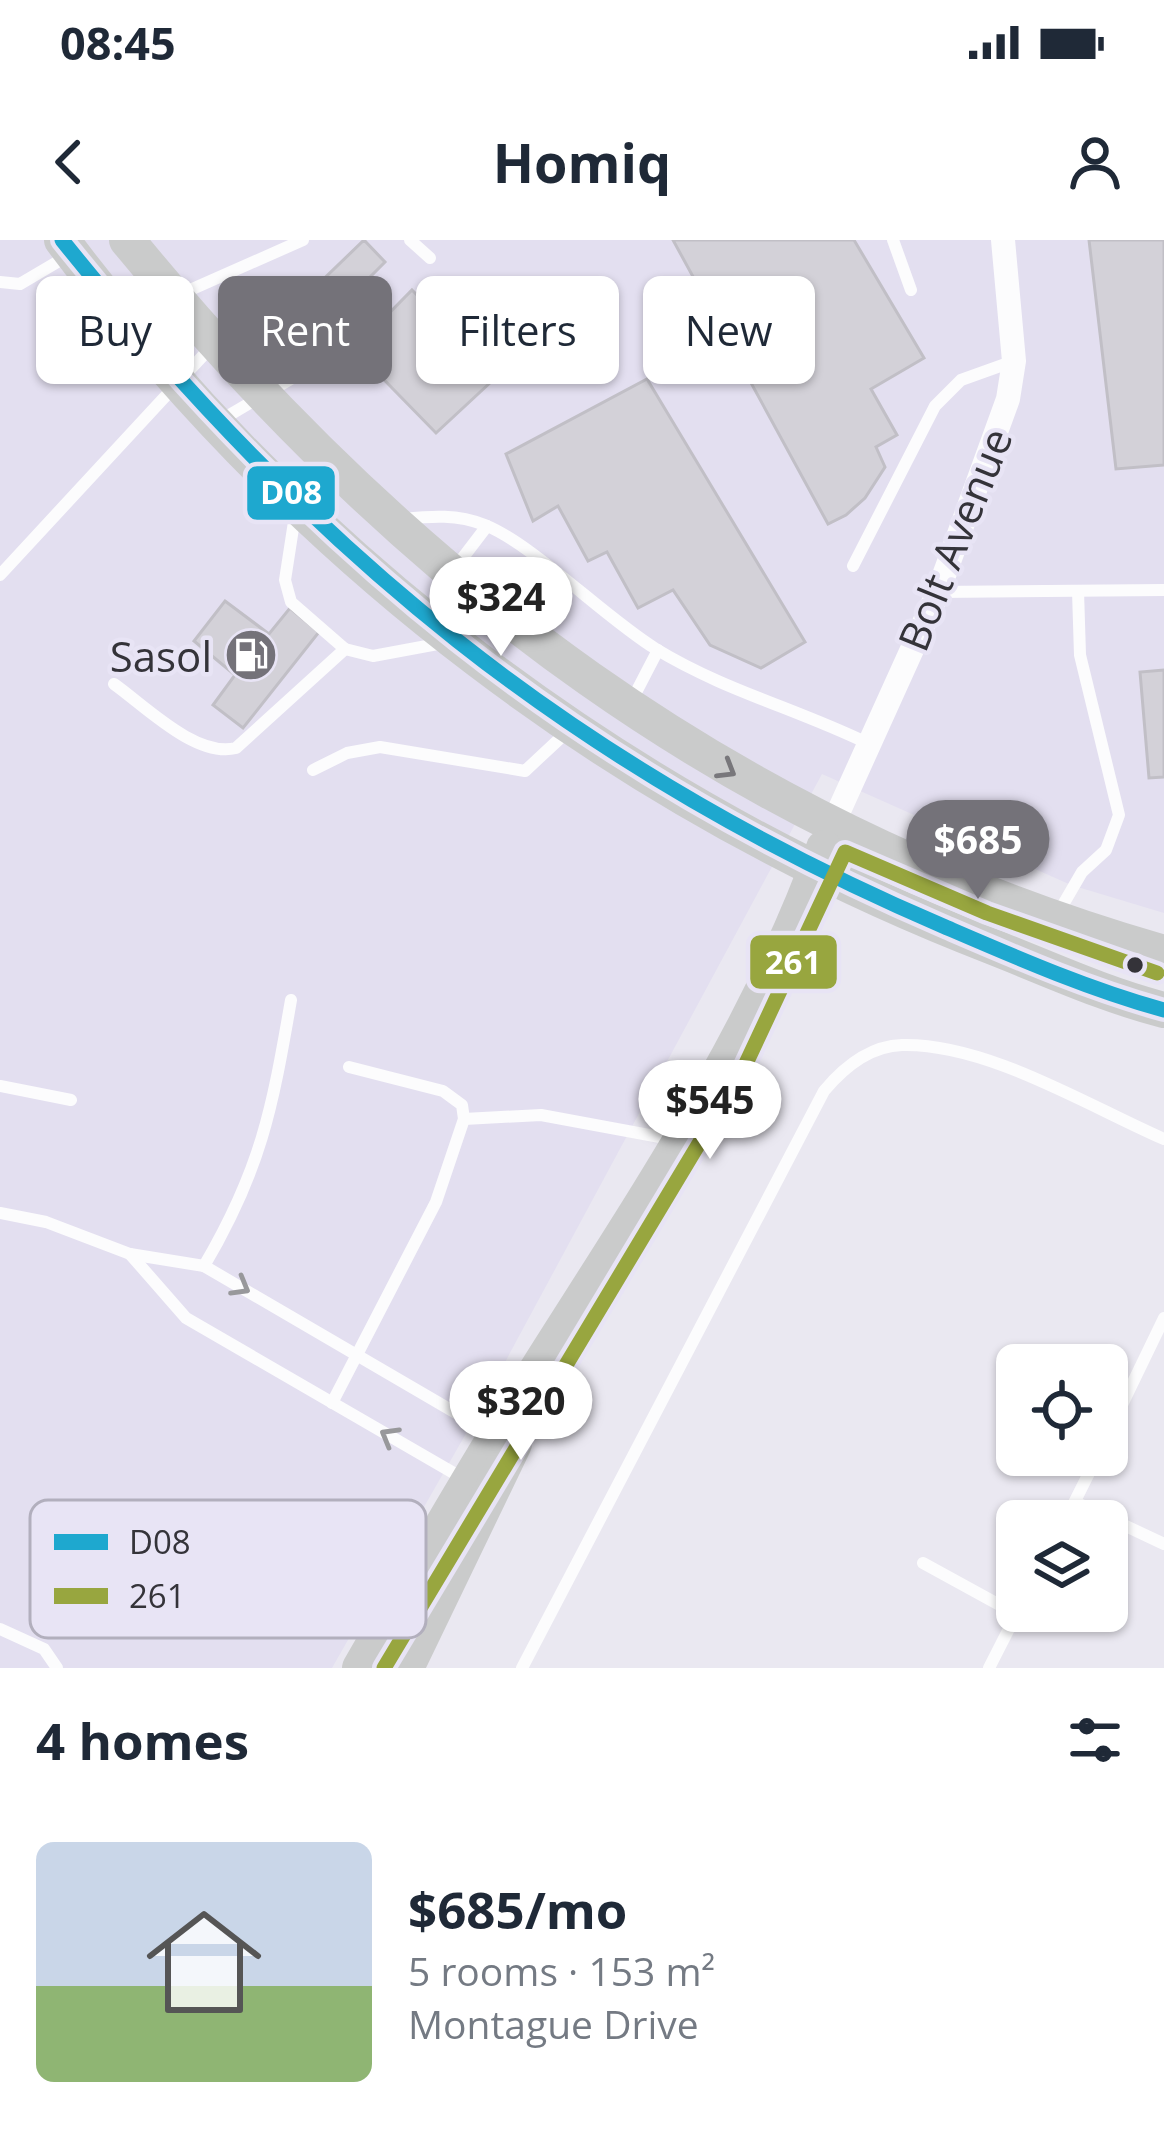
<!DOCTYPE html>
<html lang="en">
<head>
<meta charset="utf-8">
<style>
	body { margin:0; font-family:"Open Sans",sans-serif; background:#f6f6f7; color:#1f2937; height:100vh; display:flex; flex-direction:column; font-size:45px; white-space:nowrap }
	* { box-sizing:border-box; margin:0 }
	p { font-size:39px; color:#747a83 }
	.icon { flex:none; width:66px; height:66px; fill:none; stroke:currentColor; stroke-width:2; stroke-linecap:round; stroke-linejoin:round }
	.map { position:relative; height:1428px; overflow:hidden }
	.drawer { display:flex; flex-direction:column; background:#fff; flex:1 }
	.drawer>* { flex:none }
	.banner { position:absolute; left:36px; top:36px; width:1092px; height:108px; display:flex; gap:24px }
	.fabs { position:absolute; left:996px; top:1104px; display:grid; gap:24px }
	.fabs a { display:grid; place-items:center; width:132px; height:132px; border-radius:18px; background:#fff; box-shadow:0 3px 9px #0004; font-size:60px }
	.price { position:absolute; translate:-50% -102px; padding:0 27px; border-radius:42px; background:#fff; color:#222; font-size:39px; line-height:78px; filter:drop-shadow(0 3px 6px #0008) }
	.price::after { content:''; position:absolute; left:50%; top:72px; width:36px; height:27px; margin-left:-18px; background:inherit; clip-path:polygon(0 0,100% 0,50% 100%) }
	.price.current { background:#747279; color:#fff }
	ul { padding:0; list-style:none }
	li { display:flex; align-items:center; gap:36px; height:300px; padding:0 36px }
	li+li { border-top:3px solid #e0e1e3 }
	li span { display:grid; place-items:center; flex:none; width:336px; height:240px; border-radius:18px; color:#555 }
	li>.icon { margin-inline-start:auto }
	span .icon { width:144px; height:144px; fill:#fffc; stroke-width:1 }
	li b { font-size:51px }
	h2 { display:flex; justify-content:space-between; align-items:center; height:144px; padding:0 36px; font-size:51px }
	.pill { padding:0 42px; border-radius:18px; background:#fff; box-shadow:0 3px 9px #0004; font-size:42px; line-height:108px }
	.pill.current { background:#747279; color:#fff }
	.status { display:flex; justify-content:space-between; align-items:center; height:84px; padding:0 60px; background:#fff; direction:ltr }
	.status svg { height:33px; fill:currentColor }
	header { display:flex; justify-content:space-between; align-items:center; height:156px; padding:0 36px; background:#fff; font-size:54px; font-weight:700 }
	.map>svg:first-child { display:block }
</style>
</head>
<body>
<div class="status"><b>08:45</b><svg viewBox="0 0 49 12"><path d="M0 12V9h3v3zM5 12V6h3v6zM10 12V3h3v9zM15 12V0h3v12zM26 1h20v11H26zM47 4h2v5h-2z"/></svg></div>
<header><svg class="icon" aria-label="back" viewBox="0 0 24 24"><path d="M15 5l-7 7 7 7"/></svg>Homiq<svg class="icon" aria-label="person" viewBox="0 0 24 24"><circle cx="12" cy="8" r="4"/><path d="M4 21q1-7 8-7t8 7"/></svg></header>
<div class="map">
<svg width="1164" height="1428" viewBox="0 0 1164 1428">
	<rect width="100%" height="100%" fill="#eae8f1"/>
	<!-- built -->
	<polygon fill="#e3dff0" points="0,0 1164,0 1164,673 1071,645 822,534 476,1176 332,1428 0,1428"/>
	<!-- building -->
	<g fill="#d3d1d8" stroke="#c1bfc6" stroke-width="3">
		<polygon points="364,0 385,22 357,50 384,79 354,109 326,79 300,104 279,82"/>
		<polygon points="673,0 854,0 924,118 871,149 897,195 876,207 885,227 865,258 846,275 828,284"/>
		<polygon points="1089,0 1164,0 1164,225 1116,229"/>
		<polygon points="412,50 457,95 480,72 521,114 436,193 354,109"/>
		<polygon points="647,139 805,402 761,428 710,405 673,350 638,368 607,312 588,321 558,266 533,281 506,214"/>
		<polygon points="225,361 269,394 290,368 319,392 243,488 213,465 235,435 194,401"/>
		<polygon points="1164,430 1164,537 1149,538 1140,432"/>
	</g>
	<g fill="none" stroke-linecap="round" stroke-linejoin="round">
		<!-- service -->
		<g stroke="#fcfcfd" stroke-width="12">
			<polyline points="410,0 430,18"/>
			<polyline points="893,0 911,50"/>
			<polyline points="0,42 20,44 69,15"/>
			<polyline points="181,54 303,0"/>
			<polyline points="221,180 340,110"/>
			<polyline points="296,269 285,340 291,362 345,409 373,416 443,403"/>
			<path d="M403,279C432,276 457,274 485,285C534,305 604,377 656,409C723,450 797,469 867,503"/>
			<polyline points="853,326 935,166 961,140 1014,121"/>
			<polyline points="455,328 487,286"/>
			<polyline points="0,335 211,107"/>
			<polyline points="939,352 1164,350"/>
			<path d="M114,444C145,466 196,518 236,508L345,409"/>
			<polyline points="631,462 658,410"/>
			<polyline points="313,530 347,513 380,507 525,531 569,490"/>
			<polyline points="1057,675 1082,632 1106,610 1119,575 1080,415 1078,351"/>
			<polyline points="0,846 71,860"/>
			<polyline points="464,879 541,875 676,900"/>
			<polyline points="0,973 46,982 130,1014 204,1026 492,1194"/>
			<polyline points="130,1014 186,1078 464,1239"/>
			<path d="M204,1026C261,929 272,870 291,760"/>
			<polyline points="332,1163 436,962 464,879 462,865 443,851 349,827"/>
			<polyline points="1107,1196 1164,1078"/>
			<polyline points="1075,1262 1164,1304"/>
			<polyline points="1065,1281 1098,1215"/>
			<polyline points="923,1323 1016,1374"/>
			<polyline points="0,1389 44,1409 57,1428"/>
			<path d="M522,1428L824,851C844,827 869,806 902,805C987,803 1088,866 1164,899"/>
			<polyline points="989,1428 1018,1371"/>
		</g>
		<!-- minor -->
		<polyline stroke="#fcfcfd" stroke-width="24" points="833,584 938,352 1008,159 1014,121 1003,0"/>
		<!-- secondary -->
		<g stroke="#cacbcb" stroke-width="36">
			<path d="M62,0C301,320 621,563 993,707C1049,729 1105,755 1164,770"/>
			<path d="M127,0C407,342 734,590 1164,713"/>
			<path d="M360,1428C418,1327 476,1226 538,1128C644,960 756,796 824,608"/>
			<polyline points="406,1428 514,1204"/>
		</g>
		<!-- bus-1 casing -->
		<g stroke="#e8e4f5" stroke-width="24">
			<path id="bus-1" d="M62,0C313,313 572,527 943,686C1015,717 1088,749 1164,770"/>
		</g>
		<!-- bus-2 casing -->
		<g stroke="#e8e4f5" stroke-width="24">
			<polyline id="bus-2" points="384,1428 742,832 845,612 987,673 1157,733"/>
		</g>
		<!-- bus-1 -->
		<use href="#bus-1" stroke="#1ea8cf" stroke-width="15"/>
		<!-- bus-2 -->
		<use href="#bus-2" stroke="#98a63f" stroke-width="15"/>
	</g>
	<!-- one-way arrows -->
	<defs><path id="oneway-chevron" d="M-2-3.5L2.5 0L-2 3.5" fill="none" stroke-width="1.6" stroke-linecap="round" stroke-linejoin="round" transform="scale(3)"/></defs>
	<use stroke="#78777b" href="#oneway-chevron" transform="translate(727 530) rotate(31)"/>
	<g stroke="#98989b">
		<use href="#oneway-chevron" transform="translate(241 1047) rotate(30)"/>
		<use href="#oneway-chevron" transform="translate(389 1196) rotate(-150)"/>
	</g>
	<!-- icons -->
	<defs>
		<g id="fuel-disc" transform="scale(2.7)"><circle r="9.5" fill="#747279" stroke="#e8e4f5"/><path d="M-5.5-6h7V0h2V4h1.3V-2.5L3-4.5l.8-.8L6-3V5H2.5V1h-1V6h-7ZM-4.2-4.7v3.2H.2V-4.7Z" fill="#fff"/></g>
	</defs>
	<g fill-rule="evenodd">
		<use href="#fuel-disc" x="251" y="415"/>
	</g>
	<!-- markers -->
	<circle fill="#343339" stroke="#e8e4f5" stroke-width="4.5" cx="1135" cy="725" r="10"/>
	<g text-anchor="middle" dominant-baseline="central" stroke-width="9" stroke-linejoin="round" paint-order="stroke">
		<!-- street labels -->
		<g font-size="42" fill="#343339" stroke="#e8e4f5">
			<text transform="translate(954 299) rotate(-68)">Bolt Avenue</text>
		</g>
		<!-- poi labels -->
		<g font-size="42" fill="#343339" stroke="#e8e4f5" text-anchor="end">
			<text x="212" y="415">Sasol</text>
		</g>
	</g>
	<!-- legend -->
	<rect x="30" y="1260" width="396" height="138" rx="18" fill="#e8e4f5" stroke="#b2afbd" stroke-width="3"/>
	<rect x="54" y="1294" width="54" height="16" fill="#1ea8cf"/>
	<rect x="54" y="1348" width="54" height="16" fill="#98a63f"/>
	<g font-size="33" fill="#343339">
		<text x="129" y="1314">D08</text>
		<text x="129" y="1368">261</text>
	</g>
	<g stroke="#e8e4f5" stroke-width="4.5">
		<rect x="245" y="224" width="92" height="58" rx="12" fill="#1ea8cf"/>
		<rect x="748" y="693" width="91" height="58" rx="12" fill="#98a63f"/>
	</g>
	<g font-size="33" text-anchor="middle" font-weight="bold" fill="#fff">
		<text x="291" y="264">D08</text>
		<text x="793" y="734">261</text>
	</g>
</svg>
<div class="fabs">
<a><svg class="icon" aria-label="locate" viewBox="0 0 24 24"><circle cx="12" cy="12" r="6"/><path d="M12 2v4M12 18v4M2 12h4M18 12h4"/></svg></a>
<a><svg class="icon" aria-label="layers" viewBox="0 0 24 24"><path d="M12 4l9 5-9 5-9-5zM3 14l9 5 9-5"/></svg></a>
</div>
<b class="price" style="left:501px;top:419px">$324</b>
<b class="price current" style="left:978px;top:662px">$685</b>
<b class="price" style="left:710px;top:922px">$545</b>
<b class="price" style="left:521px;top:1223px">$320</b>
<div class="banner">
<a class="pill">Buy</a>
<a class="pill current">Rent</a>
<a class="pill">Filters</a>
<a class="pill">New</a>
</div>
</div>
<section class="drawer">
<h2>4 homes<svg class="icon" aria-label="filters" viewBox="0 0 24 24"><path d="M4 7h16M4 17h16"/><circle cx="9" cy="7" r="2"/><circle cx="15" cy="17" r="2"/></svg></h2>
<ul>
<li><span style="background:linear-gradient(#c9d6e8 60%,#8fb573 0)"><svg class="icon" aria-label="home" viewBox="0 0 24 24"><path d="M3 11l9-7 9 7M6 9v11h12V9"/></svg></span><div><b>$685/mo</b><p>5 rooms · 153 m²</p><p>Montague Drive</p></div></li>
</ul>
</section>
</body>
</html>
